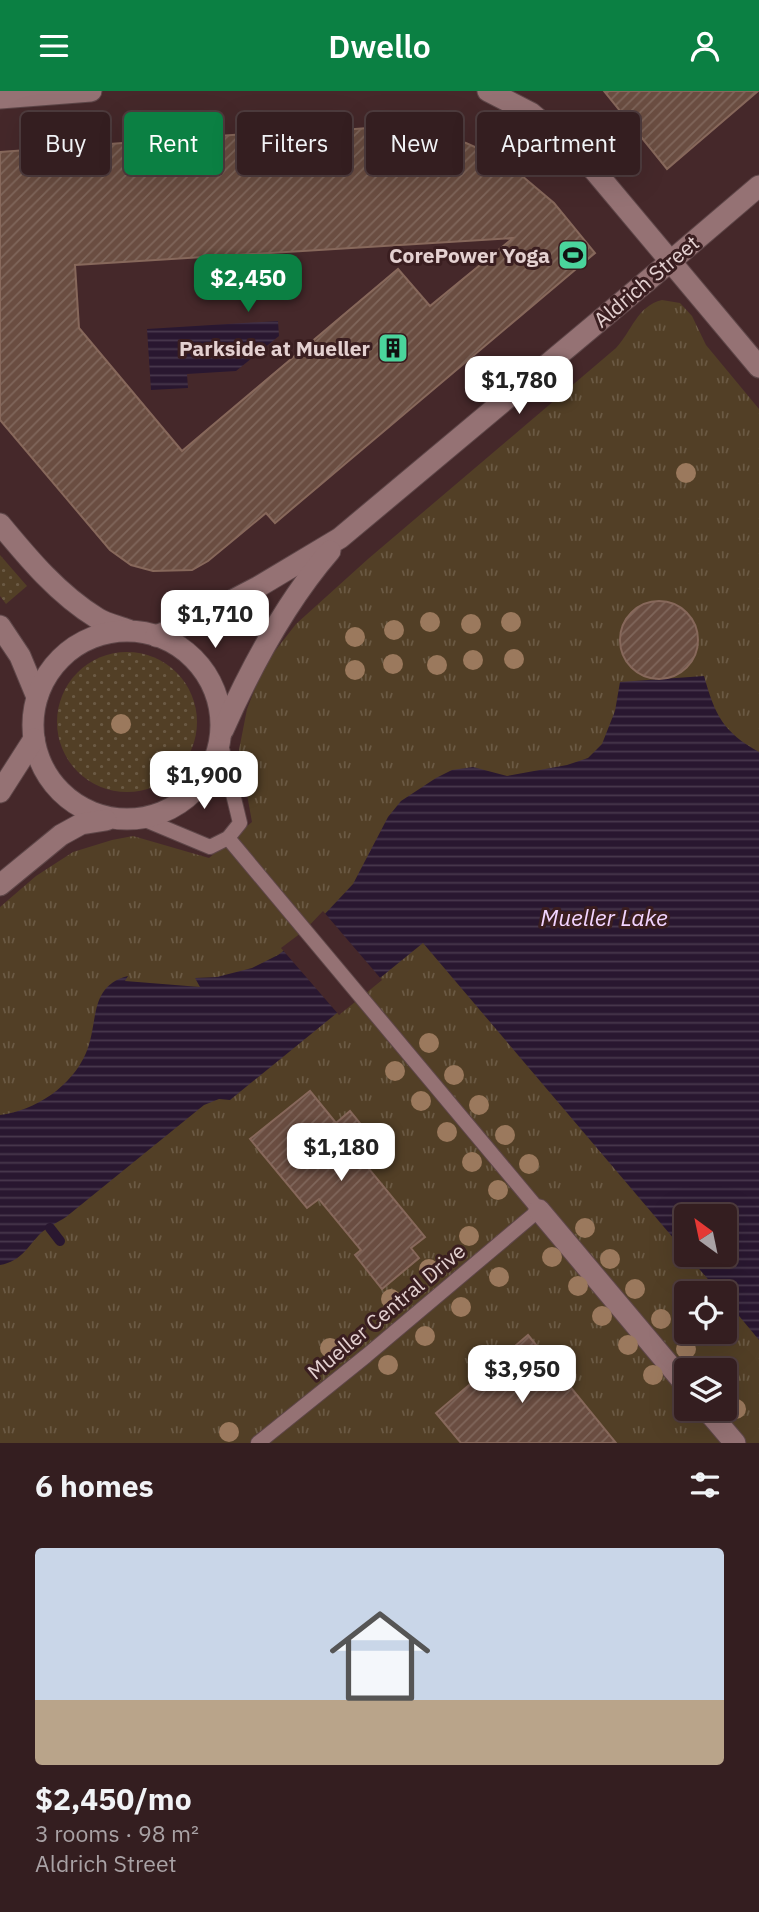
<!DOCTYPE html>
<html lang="en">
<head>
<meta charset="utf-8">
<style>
	body { margin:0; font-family:"IBM Plex Sans",sans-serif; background:#3f2b2d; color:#f1f3f6; height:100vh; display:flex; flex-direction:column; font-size:26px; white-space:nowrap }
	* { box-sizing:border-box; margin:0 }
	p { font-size:23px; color:#a9a2a5 }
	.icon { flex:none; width:38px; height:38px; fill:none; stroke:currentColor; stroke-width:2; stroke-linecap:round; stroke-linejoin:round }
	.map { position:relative; height:1352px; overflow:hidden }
	.side { display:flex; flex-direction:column; background:#341e20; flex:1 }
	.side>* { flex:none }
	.banner { position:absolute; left:21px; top:21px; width:718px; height:63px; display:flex; gap:14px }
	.needle { width:46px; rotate:327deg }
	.buttons { position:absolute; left:674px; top:1113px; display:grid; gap:14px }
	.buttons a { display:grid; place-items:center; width:63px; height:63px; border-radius:7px; background:#341e20; box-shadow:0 7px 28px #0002,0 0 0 2px #4e3c3e; font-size:35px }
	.price { position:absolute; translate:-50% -60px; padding:0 16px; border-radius:14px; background:#fff; color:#222; font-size:23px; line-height:46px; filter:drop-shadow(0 2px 4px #0008) }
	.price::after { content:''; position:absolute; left:50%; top:42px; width:21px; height:16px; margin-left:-10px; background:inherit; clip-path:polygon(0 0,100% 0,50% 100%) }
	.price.current { background:#0b8043; color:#fff }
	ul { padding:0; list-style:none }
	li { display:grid; align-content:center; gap:14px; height:371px; padding:0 35px }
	li span { display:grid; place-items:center; height:217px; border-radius:7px; color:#555 }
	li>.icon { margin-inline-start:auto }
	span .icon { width:126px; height:126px; fill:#fffc; stroke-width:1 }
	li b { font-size:30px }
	h2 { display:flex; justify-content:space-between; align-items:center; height:84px; padding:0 35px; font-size:30px }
	.chip { padding:0 24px; border-radius:7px; background:#341e20; box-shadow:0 7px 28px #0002,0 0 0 2px #4e3c3e; font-size:24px; line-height:63px }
	.chip.current { background:#0b8043; color:#fff }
	header { display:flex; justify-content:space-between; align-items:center; height:91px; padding:0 35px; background:#0b8043; color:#fff; font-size:32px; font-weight:600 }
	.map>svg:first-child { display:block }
</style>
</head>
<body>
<header><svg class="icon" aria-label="menu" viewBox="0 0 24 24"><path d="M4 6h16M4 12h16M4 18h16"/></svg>Dwello<svg class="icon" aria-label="person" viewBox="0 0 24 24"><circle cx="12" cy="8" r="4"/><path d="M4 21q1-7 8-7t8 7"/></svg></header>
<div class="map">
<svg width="759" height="1352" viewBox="0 0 759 1352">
	<defs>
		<pattern id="grass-dots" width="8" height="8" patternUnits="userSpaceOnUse" patternTransform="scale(1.75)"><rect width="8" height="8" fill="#523f26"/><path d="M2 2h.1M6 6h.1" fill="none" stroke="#6b5a44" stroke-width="1.8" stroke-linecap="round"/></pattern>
		<pattern id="park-tufts" width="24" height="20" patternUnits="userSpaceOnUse" patternTransform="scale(1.75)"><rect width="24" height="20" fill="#523f26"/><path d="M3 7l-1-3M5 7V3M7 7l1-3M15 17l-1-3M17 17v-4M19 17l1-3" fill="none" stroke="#6b5a44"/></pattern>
		<pattern id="water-rules" width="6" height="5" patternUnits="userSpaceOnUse" patternTransform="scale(1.75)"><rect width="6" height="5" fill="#291730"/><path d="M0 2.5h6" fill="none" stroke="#48384d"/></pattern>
		<pattern id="building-hatch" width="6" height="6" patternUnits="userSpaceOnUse" patternTransform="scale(1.75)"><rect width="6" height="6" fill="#6a4d41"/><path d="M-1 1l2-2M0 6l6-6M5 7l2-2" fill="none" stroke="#7f665b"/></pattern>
	</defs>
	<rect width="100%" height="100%" fill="#45282a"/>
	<!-- grass -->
	<g fill="url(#grass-dots)">
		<polygon points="0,464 27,495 6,513 0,505"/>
		<circle cx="127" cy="631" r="70"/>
	</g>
	<!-- park -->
	<path fill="url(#park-tufts)" fill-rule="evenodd" d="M662,209L680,212L692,225L706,254L759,318V1352H0V816L36,785L73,761L112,749L133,745L209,767L252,731L239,659L247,618L258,590L271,565L296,533L368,468L616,257C632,240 637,215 662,209ZM686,1125H724V1164H686ZM686,1202H724V1241H686ZM686,1279H724V1318H686Z"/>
	<!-- water -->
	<g fill="url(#water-rules)">
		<polygon points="278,230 279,245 236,280 187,283 188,297 151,299 147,238"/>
		<path d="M704,585C715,624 723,641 759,661V1249L725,1208L724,1202H720L687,1164H724V1125H686V1162L423,852L230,1009L219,1008L204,1014L66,1126C58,1131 48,1136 41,1142C27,1156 22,1170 0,1174V1024C35,1020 72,995 86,962C99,932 88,895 128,885L125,890L200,896L195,887L217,886L252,877L278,864L308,841L353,793L388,726L401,710L436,687L452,679L473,676L507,685L567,674L588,667L602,653L615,620L620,591Z"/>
	</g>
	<!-- pier -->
	<polygon fill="#45282a" points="323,820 382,889 339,924 281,857 305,839"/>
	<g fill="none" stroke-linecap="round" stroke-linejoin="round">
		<!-- stream -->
		<polyline stroke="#291730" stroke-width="10" points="50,1137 60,1150"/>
	</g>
	<!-- building -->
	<g fill="url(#building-hatch)" stroke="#87685b" stroke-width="2" fill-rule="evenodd">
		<polygon points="604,0 758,0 667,78"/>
		<path d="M328,37L329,40L368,37L420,40L466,52L502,68L554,112L595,162L275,432L266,422L208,470L192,479L153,480L131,474L110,459L0,329V61ZM513,147L430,215L398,178L182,360L79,237L75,174Z"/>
		<circle cx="659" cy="549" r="39"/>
		<polygon points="310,1000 336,1032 350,1020 372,1047 355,1061 425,1146 411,1157 419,1167 382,1198 355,1164 361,1159 319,1108 307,1117 250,1048"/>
		<polygon points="528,1244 616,1352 461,1352 436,1322"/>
	</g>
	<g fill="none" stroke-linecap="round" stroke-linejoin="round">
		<!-- lane casing -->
		<g stroke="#5e4648" stroke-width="16">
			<g id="lane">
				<polyline points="143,728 210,756 228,747 240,732 220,649"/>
				<polyline points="228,747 539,1119 366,1265 258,1352"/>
			</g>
		</g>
		<!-- street casing -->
		<g stroke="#5e4648" stroke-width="23">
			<g id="street">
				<polyline points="671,170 759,95"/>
				<polyline points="539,1119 686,1294"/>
				<polyline points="706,1318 735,1352"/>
			</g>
		</g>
		<!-- secondary casing -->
		<g stroke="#5e4648" stroke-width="23">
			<g id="secondary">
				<polyline points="488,0 531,22 583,66 759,276"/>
				<polyline points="0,7 91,0"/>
				<path d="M0,433C29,468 58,503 97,527C106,533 118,535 128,539"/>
				<polyline points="0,535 20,565 37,606"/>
				<circle cx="127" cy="634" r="94"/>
				<polyline points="156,545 191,531 258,496 340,447 671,170"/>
				<path d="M223,639C251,576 285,512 330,460"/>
				<polyline points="0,701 34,648"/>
				<polyline points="0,794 61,744 81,733 106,729"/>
			</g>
		</g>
		<!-- lane -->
		<use href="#lane" stroke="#957274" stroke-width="14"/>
		<!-- street -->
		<use href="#street" stroke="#957274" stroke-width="21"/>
		<!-- secondary -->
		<use href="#secondary" stroke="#957274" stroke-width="21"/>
	</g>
	<!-- trees -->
	<g fill="#9b795d">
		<circle cx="686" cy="382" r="10"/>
		<circle cx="430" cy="531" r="10"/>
		<circle cx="511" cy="531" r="10"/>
		<circle cx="471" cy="533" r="10"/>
		<circle cx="394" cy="539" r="10"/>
		<circle cx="355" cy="546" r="10"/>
		<circle cx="514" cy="568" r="10"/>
		<circle cx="473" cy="569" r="10"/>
		<circle cx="393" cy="573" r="10"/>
		<circle cx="437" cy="574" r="10"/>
		<circle cx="355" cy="579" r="10"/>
		<circle cx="121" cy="633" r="10"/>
		<circle cx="429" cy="952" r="10"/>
		<circle cx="395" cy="980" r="10"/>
		<circle cx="454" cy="984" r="10"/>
		<circle cx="421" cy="1010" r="10"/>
		<circle cx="479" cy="1014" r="10"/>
		<circle cx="447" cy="1041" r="10"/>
		<circle cx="505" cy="1044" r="10"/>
		<circle cx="472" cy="1071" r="10"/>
		<circle cx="529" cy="1073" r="10"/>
		<circle cx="498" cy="1099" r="10"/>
		<circle cx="585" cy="1137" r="10"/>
		<circle cx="469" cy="1145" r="10"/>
		<circle cx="552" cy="1166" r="10"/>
		<circle cx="610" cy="1168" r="10"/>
		<circle cx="429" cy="1178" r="10"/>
		<circle cx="499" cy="1186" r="10"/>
		<circle cx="578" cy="1195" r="10"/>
		<circle cx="635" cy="1198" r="10"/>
		<circle cx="391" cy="1208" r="10"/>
		<circle cx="461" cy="1216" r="10"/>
		<circle cx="602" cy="1225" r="10"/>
		<circle cx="661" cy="1228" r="10"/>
		<circle cx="425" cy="1245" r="10"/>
		<circle cx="628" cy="1254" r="10"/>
		<circle cx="330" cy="1257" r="10"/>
		<circle cx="686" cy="1258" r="10"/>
		<circle cx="388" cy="1274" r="10"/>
		<circle cx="653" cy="1284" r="10"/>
		<circle cx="736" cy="1318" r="10"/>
		<circle cx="229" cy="1341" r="10"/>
	</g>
	<!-- icons -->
	<defs>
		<g id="stadium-square" transform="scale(1.575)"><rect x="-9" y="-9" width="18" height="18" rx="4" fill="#4ad49c" stroke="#3a1e20"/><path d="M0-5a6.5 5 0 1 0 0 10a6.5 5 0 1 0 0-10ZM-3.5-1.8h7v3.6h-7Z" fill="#111"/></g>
		<g id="building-square" transform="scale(1.575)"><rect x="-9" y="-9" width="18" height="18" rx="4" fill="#4ad49c" stroke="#3a1e20"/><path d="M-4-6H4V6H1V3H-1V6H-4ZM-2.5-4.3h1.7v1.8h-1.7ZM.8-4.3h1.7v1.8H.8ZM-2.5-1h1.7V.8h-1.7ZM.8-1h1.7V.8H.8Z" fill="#111"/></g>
	</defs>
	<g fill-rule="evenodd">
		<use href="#stadium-square" x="573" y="164"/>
		<use href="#building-square" x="393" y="257"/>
	</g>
	<g text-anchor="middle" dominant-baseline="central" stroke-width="6" stroke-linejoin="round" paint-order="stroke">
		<!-- poi labels -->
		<g font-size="21" font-weight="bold" fill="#e4d1d1" stroke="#3a1e20" text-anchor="end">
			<text x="550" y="164">CorePower Yoga</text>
			<text x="370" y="257">Parkside at Mueller</text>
		</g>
		<!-- street labels -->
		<g font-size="21" fill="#e4d1d1" stroke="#3a1e20">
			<text transform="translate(646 190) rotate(-40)">Aldrich Street</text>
			<text transform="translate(386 1220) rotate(-40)">Mueller Central Drive</text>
		</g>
		<!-- water labels -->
		<g font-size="23" font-style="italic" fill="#f2d4ff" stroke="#3a1e20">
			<text x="604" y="826">Mueller Lake</text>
		</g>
	</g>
</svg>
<div class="buttons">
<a><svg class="needle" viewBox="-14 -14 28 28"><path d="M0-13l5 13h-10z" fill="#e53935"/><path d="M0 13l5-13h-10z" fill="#a9a2a5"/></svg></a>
<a><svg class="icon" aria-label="locate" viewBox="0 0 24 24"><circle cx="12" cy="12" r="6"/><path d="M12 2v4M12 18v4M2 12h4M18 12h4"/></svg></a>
<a><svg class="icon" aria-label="layers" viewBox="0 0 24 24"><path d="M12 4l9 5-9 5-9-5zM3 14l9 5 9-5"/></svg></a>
</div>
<b class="price current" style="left:248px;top:223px">$2,450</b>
<b class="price" style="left:519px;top:325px">$1,780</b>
<b class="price" style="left:215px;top:559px">$1,710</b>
<b class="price" style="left:204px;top:720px">$1,900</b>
<b class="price" style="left:341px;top:1092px">$1,180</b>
<b class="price" style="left:522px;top:1314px">$3,950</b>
<div class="banner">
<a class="chip">Buy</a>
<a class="chip current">Rent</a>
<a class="chip">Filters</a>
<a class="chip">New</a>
<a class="chip">Apartment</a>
</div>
</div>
<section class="side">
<h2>6 homes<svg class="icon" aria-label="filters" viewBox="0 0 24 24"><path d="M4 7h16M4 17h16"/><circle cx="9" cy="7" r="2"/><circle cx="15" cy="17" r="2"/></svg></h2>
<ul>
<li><span style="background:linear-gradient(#c9d6e8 70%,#b9a48a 0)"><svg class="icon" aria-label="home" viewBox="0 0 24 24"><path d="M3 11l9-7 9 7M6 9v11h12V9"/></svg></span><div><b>$2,450/mo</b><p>3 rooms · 98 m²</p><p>Aldrich Street</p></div></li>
</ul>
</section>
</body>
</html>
